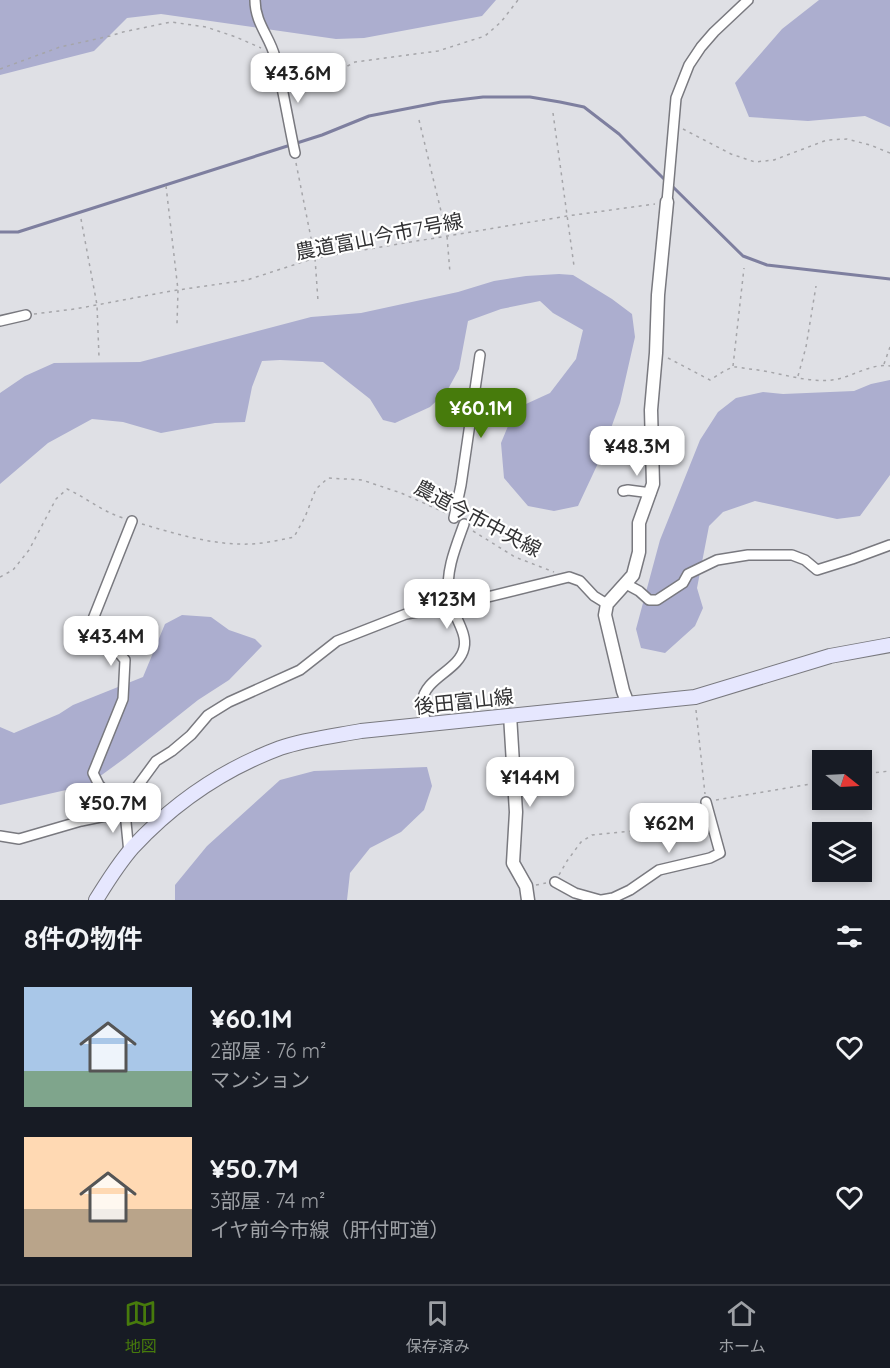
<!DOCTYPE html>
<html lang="ja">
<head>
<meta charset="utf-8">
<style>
	body { margin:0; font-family:Quicksand,"Noto Sans JP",sans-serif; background:#242831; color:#f1f3f6; height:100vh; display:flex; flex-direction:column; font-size:22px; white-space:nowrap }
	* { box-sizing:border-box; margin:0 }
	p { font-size:20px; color:#9ea1a6 }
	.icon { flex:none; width:33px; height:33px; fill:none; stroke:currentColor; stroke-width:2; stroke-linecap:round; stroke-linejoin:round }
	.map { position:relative; height:900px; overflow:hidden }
	.side { display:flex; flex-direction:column; background:#171b24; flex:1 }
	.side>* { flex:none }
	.needle { width:39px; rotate:108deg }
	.fabs { position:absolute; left:812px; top:750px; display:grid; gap:12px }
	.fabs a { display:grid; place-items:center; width:60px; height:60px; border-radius:0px; background:#171b24; box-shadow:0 3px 9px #0003; font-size:30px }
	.price { position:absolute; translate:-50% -51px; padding:0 14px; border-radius:12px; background:#fff; color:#222; font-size:20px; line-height:39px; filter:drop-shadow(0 2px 3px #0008) }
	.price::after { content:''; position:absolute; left:50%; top:36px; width:18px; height:14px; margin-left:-9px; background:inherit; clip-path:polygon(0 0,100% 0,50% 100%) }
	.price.active { background:#477b0c; color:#fff }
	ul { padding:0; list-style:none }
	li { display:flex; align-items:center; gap:18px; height:150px; padding:0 24px }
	li span { display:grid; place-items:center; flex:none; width:168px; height:120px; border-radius:0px; color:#555 }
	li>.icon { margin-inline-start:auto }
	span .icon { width:72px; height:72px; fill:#fffc; stroke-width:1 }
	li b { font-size:26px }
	h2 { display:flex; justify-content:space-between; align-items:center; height:72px; padding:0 24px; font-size:26px }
	.tab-bar { display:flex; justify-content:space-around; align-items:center; height:84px; border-top:2px solid #363941; background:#171b24; font-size:16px; color:#9ea1a6 }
	.tab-bar a { display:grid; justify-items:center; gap:3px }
	.tab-bar .active { color:#477b0c }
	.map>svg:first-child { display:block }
</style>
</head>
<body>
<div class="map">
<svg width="890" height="900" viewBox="0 0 890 900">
	<rect width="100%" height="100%" fill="#dfe0e5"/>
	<!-- forest -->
	<g fill="#acaecf">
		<polygon points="0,0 496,0 482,16 364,38 336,39 161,14 127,18 94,51 0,75"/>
		<polygon points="819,0 890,0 890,127 865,116 808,121 749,117 735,83 782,29"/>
		<polygon points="559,274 573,275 612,299 632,314 635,337 620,403 600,459 578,506 554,511 528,506 504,478 501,443 515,409 550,393 576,359 583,330 553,313 540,301 501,309 468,321 459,369 447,391 430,407 395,423 383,420 370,399 323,362 280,360 262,361 252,387 245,422 215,423 161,433 123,422 92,419 48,443 0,484 0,393 25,376 54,363 140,362 311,317 361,313 458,292 494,281 526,276"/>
		<polygon points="890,380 890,475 860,516 837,519 755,501 723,512 709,526 697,588 703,608 695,626 665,653 641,648 636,629 660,540 700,440 718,412 736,398 763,392 783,394 854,391 871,384"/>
		<polygon points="182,615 211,617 229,630 255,639 262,646 229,680 198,700 125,758 88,785 0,805 0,727 14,733 59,714 73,705 143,677 165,624"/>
		<polygon points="427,767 432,786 424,810 401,832 370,848 350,873 347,900 175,900 175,885 207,846 280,780 314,771"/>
	</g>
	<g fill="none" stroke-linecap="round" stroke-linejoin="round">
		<!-- stream -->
		<g stroke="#7e7f9f" stroke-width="3">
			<polyline points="671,185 743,256 767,265 890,279"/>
			<polyline points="0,232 18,232 322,135 369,116 441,102 483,97 530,97 560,102 584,107 619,134 666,181"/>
		</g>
		<!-- minor casing -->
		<g stroke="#79797f" stroke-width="12">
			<g id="minor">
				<path d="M255,0C255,23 270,37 275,57C283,88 288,121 295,153"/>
				<polyline points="667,202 676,98 689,65 701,47 714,32 748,0"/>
				<polyline points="0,321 26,315"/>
				<polyline points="623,491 628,490 651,493"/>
				<polyline points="454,518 461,485 480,355"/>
				<polyline points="626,584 639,591 649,600 657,600 683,583 688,574 717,560 748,555 792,555 805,560 817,570 852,559 890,545"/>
				<path d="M426,724C425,717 421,708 422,702C425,677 459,671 464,648C468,632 451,613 449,596C445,572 456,546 464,524"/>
				<polyline points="125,812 99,785 93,773 123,699 125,660 119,653 96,638 93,619 132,521"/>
				<polyline points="0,836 19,839 81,821 125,812"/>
				<polyline points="129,853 125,812 126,802 156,761 172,751 191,735 208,715 229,702 300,670 337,641 406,614 451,606 569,577 580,581 594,596 607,604"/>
				<polyline points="555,882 575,893 600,900"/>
				<polyline points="602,900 613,898 630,890 659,870 710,858 720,853 706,802"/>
			</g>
		</g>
		<!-- tertiary casing -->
		<g stroke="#79797f" stroke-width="15">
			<g id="tertiary">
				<polyline points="628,704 623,691 605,615 607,604 633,575 639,552 639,523 653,484 651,410 656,353 658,295 667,202"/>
				<polyline points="510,715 516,812 513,863 526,886 528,900"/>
			</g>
		</g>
		<!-- secondary casing -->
		<g stroke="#79797f" stroke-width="16">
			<path id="secondary" d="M96,900C107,882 119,863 133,847C173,804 224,769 280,748C306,739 334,736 361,731L695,697L830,656L890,645"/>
		</g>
		<!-- path -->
		<g stroke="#a5a5a9" stroke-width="1.5" stroke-dasharray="3 4.5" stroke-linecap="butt">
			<polyline points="285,63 327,77 355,62 438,51 485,36 501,22 518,0"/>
			<polyline points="0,69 60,47 110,36 123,32 171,22 206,27 236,37 261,48"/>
			<polyline points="553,113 574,266"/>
			<polyline points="419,120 447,236 450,273"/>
			<polyline points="683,129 731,154 755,162 774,160 827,140 847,139 870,145 890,153"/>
			<polyline points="296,163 315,258 318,301"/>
			<polyline points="166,186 178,290 177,324"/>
			<polyline points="81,219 97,305 99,357"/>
			<polyline points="34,314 75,309 171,291 247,280 315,258 567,216 655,204"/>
			<path d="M668,358L710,380C717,376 727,368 735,367C739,367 744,368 749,369C776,371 804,383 832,380C851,378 870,363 890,366"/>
			<polyline points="884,364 890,347"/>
			<polyline points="733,366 744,268"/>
			<polyline points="798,376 806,347 816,286"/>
			<path d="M142,524C173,533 206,543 238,544C257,545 276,541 294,537L305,517L316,489L328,478L362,480L401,493L446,513"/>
			<polyline points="473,531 515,557 554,572"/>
			<path d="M0,577L13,570L29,550L56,499L67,489C87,498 101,511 123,518"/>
			<polyline points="696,710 705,794"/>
			<polyline points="861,774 890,771"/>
			<polyline points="716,800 822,782"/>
			<polyline points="559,875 567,861 581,842 592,835 641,830 700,815"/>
			<polyline points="536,885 546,883"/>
		</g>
		<!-- minor -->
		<use href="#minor" stroke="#fff" stroke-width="9"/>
		<!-- tertiary -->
		<use href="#tertiary" stroke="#fff" stroke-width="12"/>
		<!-- secondary -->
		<use href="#secondary" stroke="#e6e7fe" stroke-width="14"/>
	</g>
	<g text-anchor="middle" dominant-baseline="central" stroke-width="4.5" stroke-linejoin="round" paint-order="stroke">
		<!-- street labels -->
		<g font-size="20" fill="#323234" stroke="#fff">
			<text transform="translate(379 236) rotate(-11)">農道富山今市7号線</text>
			<text transform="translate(478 518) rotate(28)">農道今市中央線</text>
			<text transform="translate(464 701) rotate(-6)">後田富山線</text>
		</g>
	</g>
</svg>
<div class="fabs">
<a><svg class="needle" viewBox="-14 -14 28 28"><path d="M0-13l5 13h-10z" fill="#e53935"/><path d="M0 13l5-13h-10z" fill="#9ea1a6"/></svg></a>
<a><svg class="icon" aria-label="layers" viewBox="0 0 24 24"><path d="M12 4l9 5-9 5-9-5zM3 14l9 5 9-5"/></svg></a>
</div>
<b class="price" style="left:298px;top:104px">¥43.6M</b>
<b class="price active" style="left:481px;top:439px">¥60.1M</b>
<b class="price" style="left:637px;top:477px">¥48.3M</b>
<b class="price" style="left:447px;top:630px">¥123M</b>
<b class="price" style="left:111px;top:667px">¥43.4M</b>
<b class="price" style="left:530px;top:808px">¥144M</b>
<b class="price" style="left:113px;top:834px">¥50.7M</b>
<b class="price" style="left:669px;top:854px">¥62M</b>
</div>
<section class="side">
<h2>8件の物件<svg class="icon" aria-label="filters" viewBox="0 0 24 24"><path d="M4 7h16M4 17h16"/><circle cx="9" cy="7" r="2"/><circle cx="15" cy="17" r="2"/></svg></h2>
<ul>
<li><span style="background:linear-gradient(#a9c7e8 70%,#7fa58c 0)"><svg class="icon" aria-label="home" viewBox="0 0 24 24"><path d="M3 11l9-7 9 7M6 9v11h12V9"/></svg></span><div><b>¥60.1M</b><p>2部屋 · 76 m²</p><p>マンション</p></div><svg class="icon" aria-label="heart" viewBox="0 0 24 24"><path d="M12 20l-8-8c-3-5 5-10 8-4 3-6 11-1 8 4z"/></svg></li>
<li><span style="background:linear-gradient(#ffd9b3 60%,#b9a48a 0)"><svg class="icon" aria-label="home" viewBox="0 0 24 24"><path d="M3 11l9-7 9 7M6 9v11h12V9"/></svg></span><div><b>¥50.7M</b><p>3部屋 · 74 m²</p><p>イヤ前今市線（肝付町道）</p></div><svg class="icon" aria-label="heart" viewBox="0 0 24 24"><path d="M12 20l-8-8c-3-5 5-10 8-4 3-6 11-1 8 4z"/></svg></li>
</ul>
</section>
<nav class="tab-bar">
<a class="active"><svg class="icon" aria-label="map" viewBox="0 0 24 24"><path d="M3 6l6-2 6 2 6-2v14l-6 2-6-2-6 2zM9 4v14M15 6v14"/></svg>地図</a>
<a><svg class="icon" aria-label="saved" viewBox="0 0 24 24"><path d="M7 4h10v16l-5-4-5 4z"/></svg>保存済み</a>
<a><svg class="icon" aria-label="home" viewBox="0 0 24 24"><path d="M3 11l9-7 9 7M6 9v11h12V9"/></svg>ホーム</a>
</nav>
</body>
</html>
